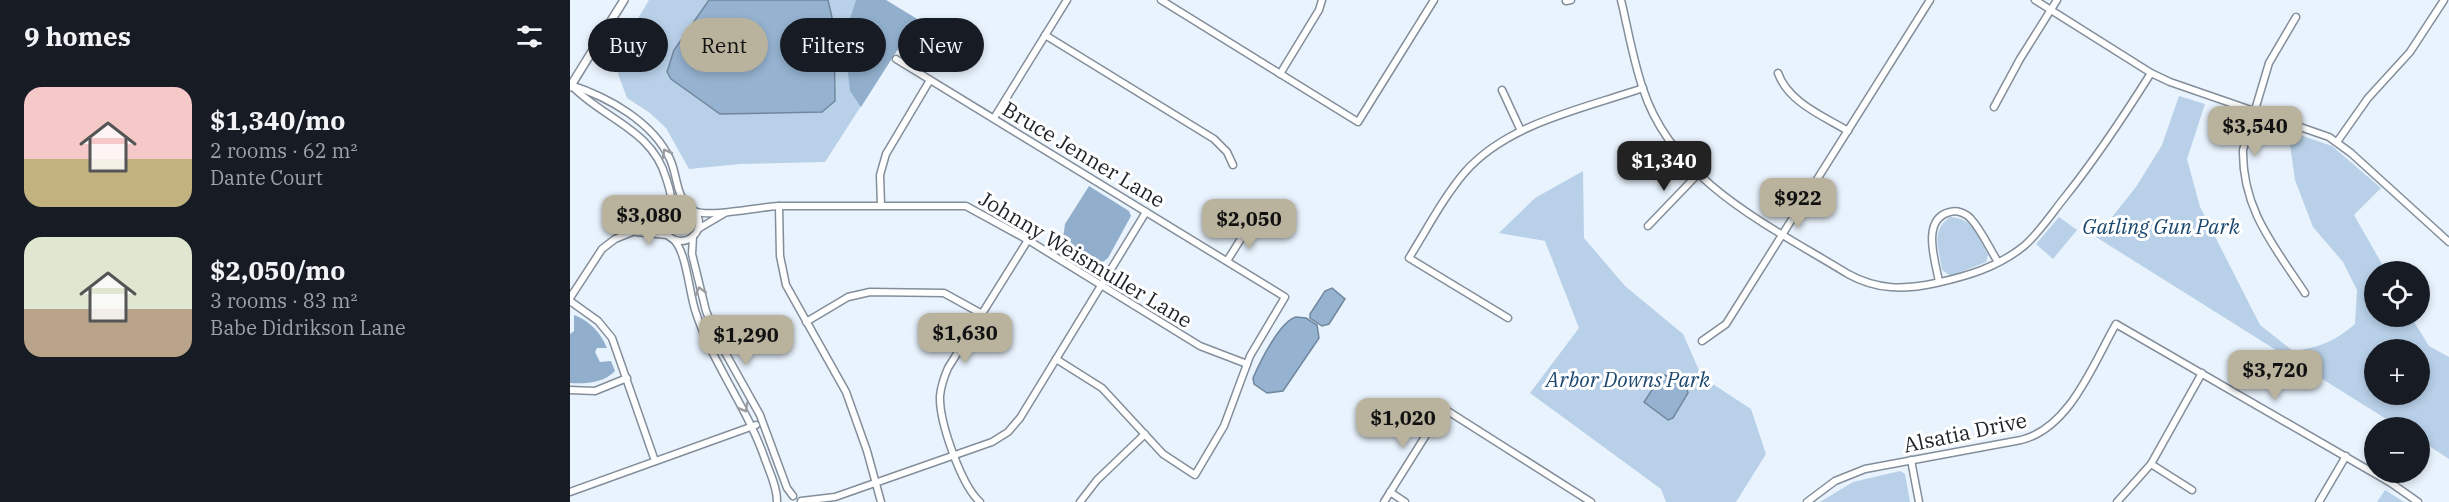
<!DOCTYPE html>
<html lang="en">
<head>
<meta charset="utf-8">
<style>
	body { margin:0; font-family:"IBM Plex Serif",serif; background:#20242c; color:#f1f3f6; height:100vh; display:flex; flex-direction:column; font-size:22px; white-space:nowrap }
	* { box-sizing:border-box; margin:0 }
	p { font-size:20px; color:#9ea1a6 }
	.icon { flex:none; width:33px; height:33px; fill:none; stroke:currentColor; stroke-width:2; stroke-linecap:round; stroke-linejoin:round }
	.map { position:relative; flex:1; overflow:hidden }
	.details { display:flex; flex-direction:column; background:#171b24; width:570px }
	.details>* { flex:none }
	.hud { position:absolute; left:18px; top:18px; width:570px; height:54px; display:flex; gap:12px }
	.buttons { position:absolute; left:1794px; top:261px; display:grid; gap:12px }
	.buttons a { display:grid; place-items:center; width:66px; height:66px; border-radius:50%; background:#171b24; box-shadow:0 3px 9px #0003; font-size:30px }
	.price { position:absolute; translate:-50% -51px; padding:0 14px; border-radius:12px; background:#b9b39e; color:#111; font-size:20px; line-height:39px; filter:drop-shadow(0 2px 3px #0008) }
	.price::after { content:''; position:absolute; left:50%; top:36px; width:18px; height:14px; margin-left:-9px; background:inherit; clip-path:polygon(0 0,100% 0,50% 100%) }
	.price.on { background:#222; color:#fff }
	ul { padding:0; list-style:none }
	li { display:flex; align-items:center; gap:18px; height:150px; padding:0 24px }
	li span { display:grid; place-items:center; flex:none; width:168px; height:120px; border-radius:18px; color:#555 }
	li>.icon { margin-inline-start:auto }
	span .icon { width:72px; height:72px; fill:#fffc; stroke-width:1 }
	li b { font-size:26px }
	h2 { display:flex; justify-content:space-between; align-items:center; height:72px; padding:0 24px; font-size:26px }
	.pill { padding:0 21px; border-radius:27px; background:#171b24; box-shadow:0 3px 9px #0003; font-size:21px; line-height:54px }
	.pill.on { background:#b9b39e; color:#111 }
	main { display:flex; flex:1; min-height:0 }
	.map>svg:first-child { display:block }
</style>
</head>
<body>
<main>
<section class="details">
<h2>9 homes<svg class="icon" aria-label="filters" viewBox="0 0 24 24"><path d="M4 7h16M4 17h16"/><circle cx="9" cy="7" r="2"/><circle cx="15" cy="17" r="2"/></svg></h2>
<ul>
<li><span style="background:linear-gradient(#f6c9c9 60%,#c2b280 0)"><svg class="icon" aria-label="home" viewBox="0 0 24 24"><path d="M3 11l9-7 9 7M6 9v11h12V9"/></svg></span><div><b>$1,340/mo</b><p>2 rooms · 62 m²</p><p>Dante Court</p></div></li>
<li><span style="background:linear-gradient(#dfe7d0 60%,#b9a48a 0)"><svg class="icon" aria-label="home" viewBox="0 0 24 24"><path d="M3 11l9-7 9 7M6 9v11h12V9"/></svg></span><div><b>$2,050/mo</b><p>3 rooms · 83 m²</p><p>Babe Didrikson Lane</p></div></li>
</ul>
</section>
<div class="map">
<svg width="1879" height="502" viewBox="0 0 1879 502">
	<rect width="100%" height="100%" fill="#e9f3fd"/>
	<!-- green -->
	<g fill="#b8d0e8" fill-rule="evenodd">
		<polygon points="79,0 316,0 347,19 255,162 170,164 119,169 96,128 80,113 57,98 43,60"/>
		<path d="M1609,96L1635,104L1617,159L1630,207L1690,325L1723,351C1749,348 1765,341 1785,324L1787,290L1773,262L1743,227L1725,180L1718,131L1762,146L1811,188L1784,215L1816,271L1804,272V316L1841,317L1859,346L1879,357V459L1850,440V428L1829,427L1526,237L1566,187L1592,145ZM1804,350H1850V394H1804Z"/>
		<polygon points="1013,171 1014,238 1055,286 1113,334 1132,377 1181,409 1196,454 1166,502 1096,502 1091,489 960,393 1009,328 975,241 929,233 965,198"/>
		<path d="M1380,217C1405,219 1407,235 1418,255L1416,262L1381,276L1372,270C1369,247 1360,232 1380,217Z"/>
		<polygon points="1489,217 1507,230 1483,259 1466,244"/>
		<polygon points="1330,471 1335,474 1340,502 1250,502 1283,482"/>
		<polygon points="1815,490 1834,502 1807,502"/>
	</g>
	<!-- forest -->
	<g fill="#91afcc">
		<polygon points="286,0 316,0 347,19 291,107 280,91 274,38"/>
		<path d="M519,186L559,211L561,216L538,258L529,265C515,265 500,258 492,246L495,224Z"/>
		<path d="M4,315C19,320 31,333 37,348H27L25,352L30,362L41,361L45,371C34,383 16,384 0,383V334L4,331Z"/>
	</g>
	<!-- water -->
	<g fill="#95b2d0" stroke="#71879d" stroke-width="1.5">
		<polygon points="139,0 258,0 264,26 265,101 252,112 150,114 101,79 97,72 104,50"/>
		<polygon points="762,288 775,299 759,324 752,326 740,318 740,314 755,291"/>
		<path d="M726,317L736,318L747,325L749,338L713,391L697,393L684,384L683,378C690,362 710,321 726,317Z"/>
		<polygon points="1095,375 1117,389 1118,393 1103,418 1098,420 1074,402 1091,376"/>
	</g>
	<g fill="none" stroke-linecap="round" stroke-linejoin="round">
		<!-- minor casing -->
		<g stroke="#838e9a" stroke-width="9">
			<g id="minor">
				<polyline points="591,0 788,122 864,0"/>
				<path d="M1051,0C1058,29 1063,60 1073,89C1103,182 1200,226 1278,274C1307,290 1334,290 1366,283C1398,276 1428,267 1454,246C1470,232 1482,213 1495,197C1527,157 1554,116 1581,73"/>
				<polyline points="1465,0 1581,73 1600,82 1759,137 1781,153 1879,242"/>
				<polyline points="996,1 1001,0"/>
				<path d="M1726,17L1699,63L1673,150C1672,209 1704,246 1735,293"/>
				<polyline points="475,35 644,139 657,152 663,165"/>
				<polyline points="326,59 715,297 680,356 654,426 625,475 593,454 532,388 486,359"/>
				<path d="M1208,73C1218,102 1253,116 1278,131"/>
				<polyline points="710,74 749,10 752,0"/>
				<path d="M1,85C38,97 83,122 100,159C107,174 106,194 118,207"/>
				<path d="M1,85C33,119 82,129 96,178C100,190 103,199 99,210"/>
				<polyline points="932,90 951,131"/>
				<polyline points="1424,107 1450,59 1487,0"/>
				<polyline points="424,118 497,0"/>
				<polyline points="1767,142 1798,98 1840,52 1874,0"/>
				<polyline points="311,205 310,175 316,154 360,80"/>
				<circle cx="111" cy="223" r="18"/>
				<polyline points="209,206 210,256 216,285 276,392 297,451 311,502"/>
				<path d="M124,211C140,218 188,207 209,206H396L458,240L630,346L677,364"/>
				<polyline points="1078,226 1128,174"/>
				<polyline points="128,229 155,213"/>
				<polyline points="66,232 97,235"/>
				<polyline points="123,236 122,254 136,311 147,338 190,415 217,488 223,496"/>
				<path d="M104,240C117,253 119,294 126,313C143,365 178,408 196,462C201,475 207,488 207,501"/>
				<polyline points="657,261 679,226"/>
				<path d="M1369,282C1366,263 1350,219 1380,212C1387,210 1396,213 1401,219C1412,231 1419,248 1428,262"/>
				<polyline points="0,298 32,249 45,239 89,221 95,216"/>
				<polyline points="0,301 28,321 42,338 85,461"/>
				<path d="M938,318L839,258C857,229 873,198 895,172C938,123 1013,109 1073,88"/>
				<polyline points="236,322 278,297 300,292 374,293 412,314"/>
				<polyline points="1132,341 1156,324 1360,0"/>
				<polyline points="0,390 25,391 57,378"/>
				<polyline points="1341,460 1349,502"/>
				<polyline points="1581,464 1622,490"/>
				<polyline points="0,492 186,425"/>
				<polyline points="820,492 835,502"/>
				<polyline points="231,501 265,497 422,442 438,432 450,418 576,212"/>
				<path d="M410,502C391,485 369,421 370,396C371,386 374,377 378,368L458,240"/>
				<polyline points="510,502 527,480 575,434"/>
				<polyline points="814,502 873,408 1021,502"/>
				<path d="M1237,502L1265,481L1295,469L1451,440C1500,428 1523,364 1546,324L1821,483L1848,502"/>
				<polyline points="1547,502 1581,464 1632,373"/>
				<polyline points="1749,502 1776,456"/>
			</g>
		</g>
		<!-- tertiary casing -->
		<g stroke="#838e9a" stroke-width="10">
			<polyline id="tertiary" points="0,87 54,0"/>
		</g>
		<!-- minor -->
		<use href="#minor" stroke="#fff" stroke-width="6"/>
		<!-- tertiary -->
		<use href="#tertiary" stroke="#fff" stroke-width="7"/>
	</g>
	<!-- one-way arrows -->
	<defs><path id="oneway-chevron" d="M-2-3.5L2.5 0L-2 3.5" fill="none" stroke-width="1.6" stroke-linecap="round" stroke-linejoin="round" transform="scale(1.5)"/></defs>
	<g stroke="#9a9c9e">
		<use href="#oneway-chevron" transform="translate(96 153) rotate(-119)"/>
		<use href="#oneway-chevron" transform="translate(130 291) rotate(-105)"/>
		<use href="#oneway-chevron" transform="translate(174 408) rotate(61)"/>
	</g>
	<g text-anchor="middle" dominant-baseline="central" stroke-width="6" stroke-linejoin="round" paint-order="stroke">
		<!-- street labels -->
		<g font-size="21" fill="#1e2327" stroke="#fff">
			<text transform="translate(514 154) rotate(31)">Bruce Jenner Lane</text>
			<text transform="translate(516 259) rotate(31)">Johnny Weismuller Lane</text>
			<text transform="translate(1395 432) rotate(-12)">Alsatia Drive</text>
		</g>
		<!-- park labels -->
		<g font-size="21" font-style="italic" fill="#1b486f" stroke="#fff">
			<text x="1591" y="226">Gatling Gun Park</text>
			<text x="1058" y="379">Arbor Downs Park</text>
		</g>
	</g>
</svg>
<div class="buttons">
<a><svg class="icon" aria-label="locate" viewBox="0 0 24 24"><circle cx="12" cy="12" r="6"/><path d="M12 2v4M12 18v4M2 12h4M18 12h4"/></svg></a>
<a>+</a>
<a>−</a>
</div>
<b class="price" style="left:1685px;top:157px">$3,540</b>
<b class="price on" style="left:1094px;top:192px">$1,340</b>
<b class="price" style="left:1228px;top:229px">$922</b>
<b class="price" style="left:79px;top:246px">$3,080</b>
<b class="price" style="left:679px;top:250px">$2,050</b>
<b class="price" style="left:395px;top:364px">$1,630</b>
<b class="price" style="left:176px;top:366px">$1,290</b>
<b class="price" style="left:1705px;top:401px">$3,720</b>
<b class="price" style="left:833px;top:449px">$1,020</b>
<div class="hud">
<a class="pill">Buy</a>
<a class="pill on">Rent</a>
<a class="pill">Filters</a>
<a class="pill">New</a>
</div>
</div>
</main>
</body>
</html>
